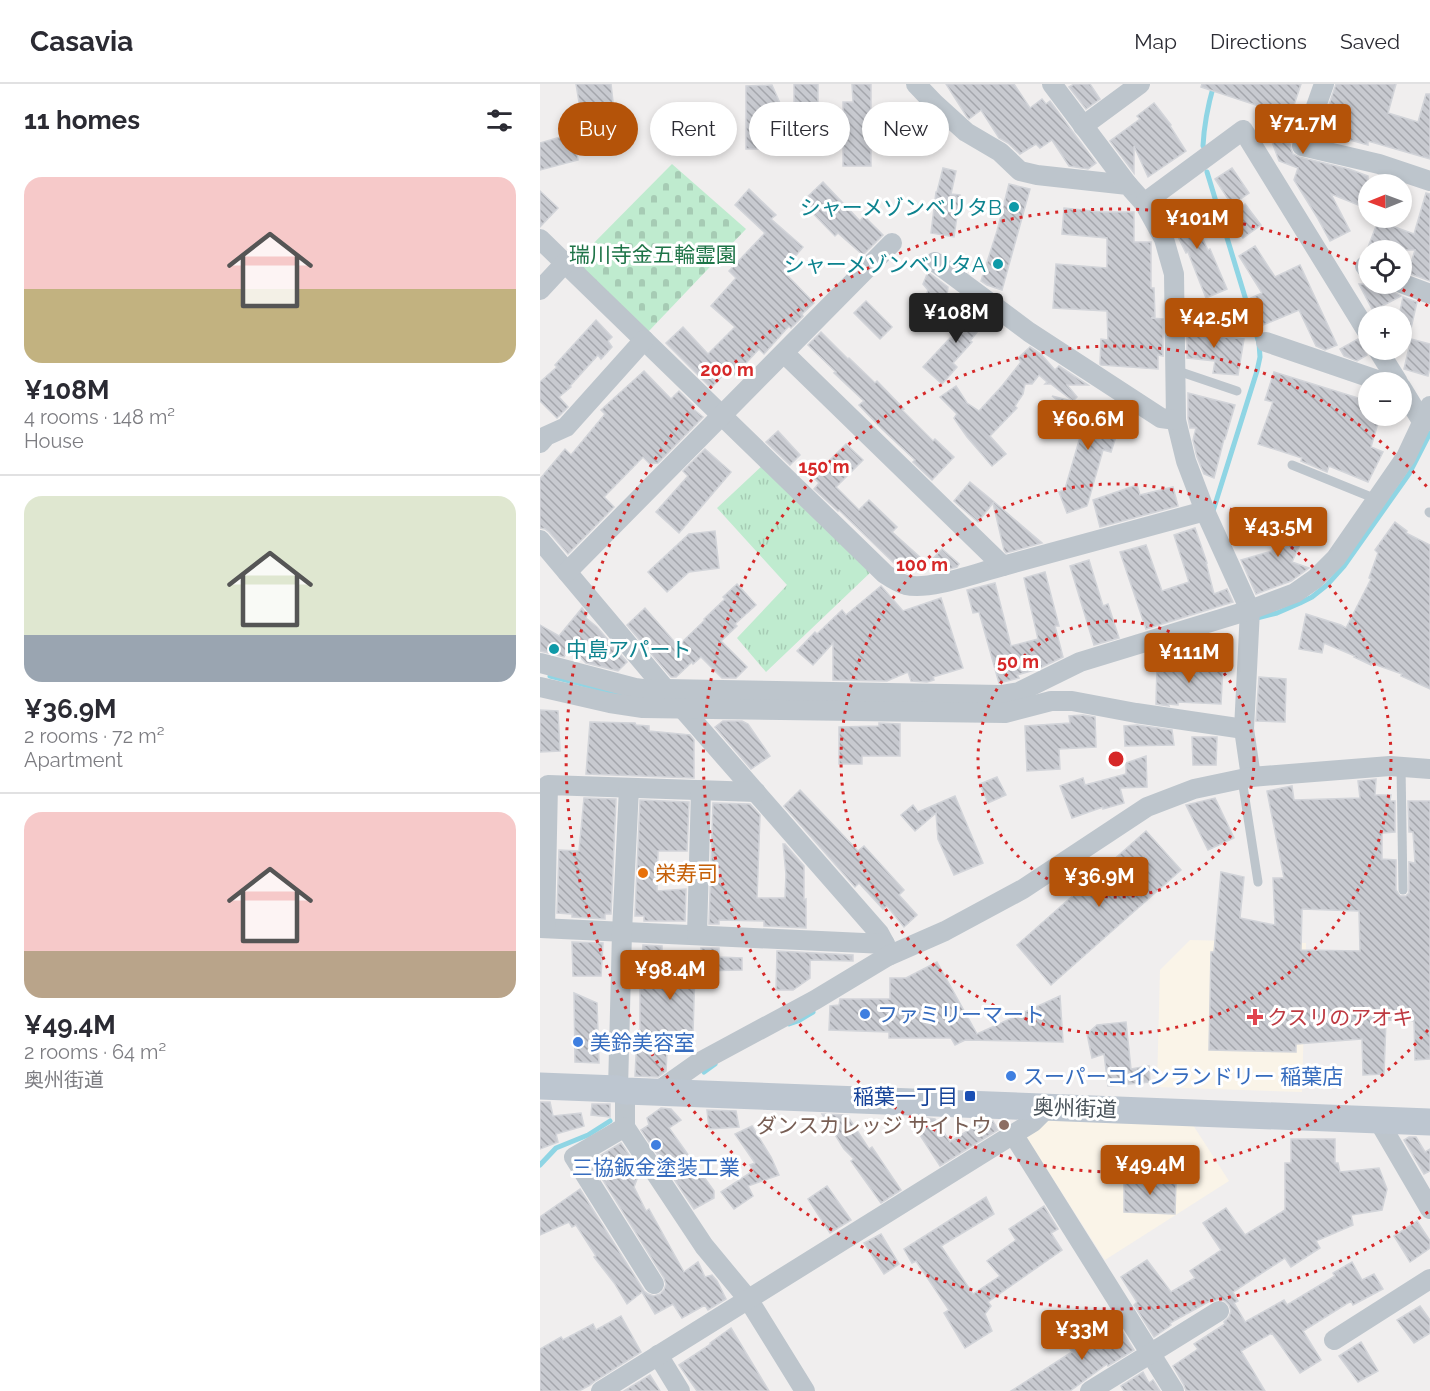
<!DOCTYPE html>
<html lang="en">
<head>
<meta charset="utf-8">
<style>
	body { margin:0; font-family:Raleway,"Noto Sans JP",sans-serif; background:#f2f2f3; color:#2b2b33; height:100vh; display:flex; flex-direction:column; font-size:22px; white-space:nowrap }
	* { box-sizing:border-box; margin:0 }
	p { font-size:20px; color:#7c7c81 }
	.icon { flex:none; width:33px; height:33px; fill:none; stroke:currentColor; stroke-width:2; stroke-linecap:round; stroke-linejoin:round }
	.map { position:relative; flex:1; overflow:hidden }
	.sheet { display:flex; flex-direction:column; background:#fff; width:540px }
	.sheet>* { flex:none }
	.top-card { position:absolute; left:18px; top:18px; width:570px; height:54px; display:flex; gap:12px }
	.needle { width:39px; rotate:269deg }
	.fabs { position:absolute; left:818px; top:90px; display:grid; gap:12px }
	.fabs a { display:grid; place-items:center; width:54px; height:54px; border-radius:50%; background:#fff; box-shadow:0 3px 9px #0003; font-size:30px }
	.price { position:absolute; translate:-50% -51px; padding:0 14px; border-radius:6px; background:#b45309; color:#fff; font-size:20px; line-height:39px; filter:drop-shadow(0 2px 3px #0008) }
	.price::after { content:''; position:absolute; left:50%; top:36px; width:18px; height:14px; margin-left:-9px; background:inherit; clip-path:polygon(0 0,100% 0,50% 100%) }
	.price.selected { background:#222; color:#fff }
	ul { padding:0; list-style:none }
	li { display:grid; align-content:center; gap:12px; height:318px; padding:0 24px }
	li+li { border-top:2px solid #e1e1e2 }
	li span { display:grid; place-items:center; height:186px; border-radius:18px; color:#555 }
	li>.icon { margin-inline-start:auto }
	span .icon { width:108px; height:108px; fill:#fffc; stroke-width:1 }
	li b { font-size:26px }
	h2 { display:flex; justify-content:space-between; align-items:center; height:72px; padding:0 24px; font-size:26px }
	.tag { padding:0 21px; border-radius:27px; background:#fff; box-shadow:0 3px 9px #0003; font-size:21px; line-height:54px }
	.tag.selected { background:#b45309; color:#fff }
	header { display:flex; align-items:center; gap:36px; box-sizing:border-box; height:84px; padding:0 30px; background:#fff; border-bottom:2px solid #e1e1e2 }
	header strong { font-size:28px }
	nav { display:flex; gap:33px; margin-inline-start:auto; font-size:21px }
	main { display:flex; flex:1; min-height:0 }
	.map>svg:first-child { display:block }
</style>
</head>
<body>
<header>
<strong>Casavia</strong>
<nav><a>Map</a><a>Directions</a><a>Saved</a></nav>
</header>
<main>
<section class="sheet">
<h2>11 homes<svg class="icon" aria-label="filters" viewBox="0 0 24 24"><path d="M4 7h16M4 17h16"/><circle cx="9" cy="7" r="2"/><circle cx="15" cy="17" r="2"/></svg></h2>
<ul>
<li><span style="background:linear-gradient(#f6c9c9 60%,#c2b280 0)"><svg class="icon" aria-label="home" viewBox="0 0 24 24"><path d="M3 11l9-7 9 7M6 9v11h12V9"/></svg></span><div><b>¥108M</b><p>4 rooms · 148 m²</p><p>House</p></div></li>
<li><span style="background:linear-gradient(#dfe7d0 75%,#9aa5b1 0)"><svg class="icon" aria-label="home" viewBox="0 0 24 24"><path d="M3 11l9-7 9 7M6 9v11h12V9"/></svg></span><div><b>¥36.9M</b><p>2 rooms · 72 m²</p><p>Apartment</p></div></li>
<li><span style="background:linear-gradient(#f6c9c9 75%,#b9a48a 0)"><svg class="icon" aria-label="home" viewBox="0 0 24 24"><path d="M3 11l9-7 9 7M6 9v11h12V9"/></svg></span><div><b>¥49.4M</b><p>2 rooms · 64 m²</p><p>奥州街道</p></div></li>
</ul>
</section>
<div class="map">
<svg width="890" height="1307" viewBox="0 0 890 1307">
	<defs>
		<pattern id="grass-tufts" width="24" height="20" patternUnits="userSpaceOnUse" patternTransform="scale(1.5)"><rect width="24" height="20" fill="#bfebcf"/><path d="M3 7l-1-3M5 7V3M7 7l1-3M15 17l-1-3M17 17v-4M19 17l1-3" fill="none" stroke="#a6cbb4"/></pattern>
		<pattern id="cemetery-stones" width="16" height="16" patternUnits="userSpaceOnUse" patternTransform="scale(1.5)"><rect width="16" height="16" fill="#bfebcf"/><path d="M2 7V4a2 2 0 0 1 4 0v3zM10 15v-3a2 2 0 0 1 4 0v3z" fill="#a6cbb4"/></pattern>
		<pattern id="building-back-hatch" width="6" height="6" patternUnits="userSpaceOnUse" patternTransform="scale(1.5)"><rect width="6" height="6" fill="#c8cad0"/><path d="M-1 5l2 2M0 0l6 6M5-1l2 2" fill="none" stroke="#a4a6ac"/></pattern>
	</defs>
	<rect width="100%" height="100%" fill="#f0eeee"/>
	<!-- commercial -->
	<g fill="#faf4e8">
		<polygon points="650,856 766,859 762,1008 617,1003 620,886"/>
		<polygon points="508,1032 653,1041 689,1097 565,1176 483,1048"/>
	</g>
	<!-- grass -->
	<polygon fill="url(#grass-tufts)" points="224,380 333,486 226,588 197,554 247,501 177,424"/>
	<!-- cemetery -->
	<polygon fill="url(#cemetery-stones)" points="132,80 206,145 108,248 35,178"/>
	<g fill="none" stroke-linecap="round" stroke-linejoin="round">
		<!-- stream -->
		<g stroke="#8fd5e4" stroke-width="5">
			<path d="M663,62C664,40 668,21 674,0"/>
			<polyline points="667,88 719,259 720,273 717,287 673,427"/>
			<polyline points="713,535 737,529 760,519 772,513 787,501 804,482 869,390 890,349"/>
			<polyline points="10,592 85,611"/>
			<polyline points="249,940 258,937 273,928"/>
			<polyline points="164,988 175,980"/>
			<polyline points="0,1081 16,1064 48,1051 70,1037"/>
		</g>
	</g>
	<!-- building -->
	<g fill="url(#building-back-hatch)" stroke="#d2d4d9" stroke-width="1.5" fill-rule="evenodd">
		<polygon points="36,0 71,0 76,44 44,49"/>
		<rect x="254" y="0" width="24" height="19"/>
		<polygon points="312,0 331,0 331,82 303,82 303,18 313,18"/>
		<polygon points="406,0 474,0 490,24 502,15 506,20 510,17 556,79 548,85 529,82 512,56 500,64 496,60 480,70 468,59 459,54 441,26 429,35 427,33"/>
		<polygon points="534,0 550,0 560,15 546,25 529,3"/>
		<polygon points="662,0 761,0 742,57 750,60 751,65 753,70 759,73 809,85 828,92 828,125 791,110 810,147 790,157 777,133 754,96 758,84 739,77 719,22 661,3"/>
		<polygon points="796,0 856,0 848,29 878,38 886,10 890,10 890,75 828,57 828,61 799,53 797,58 778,53"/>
		<polygon points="232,1 243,26 243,65 206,65 206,2"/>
		<polygon points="614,19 631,41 630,42 646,67 608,93 594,62 594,89 570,57 600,35 597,32"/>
		<polygon points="34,49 38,76 0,86 0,59"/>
		<polygon points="403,84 416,87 411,110 420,111 414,153 391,149 396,108 397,108"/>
		<polygon points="692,84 709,109 692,121 675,95"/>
		<polygon points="283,98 320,137 324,132 343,151 323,171 298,149 295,152 262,118"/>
		<polygon points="469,100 490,105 462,206 447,201 441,197 457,147"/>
		<polygon points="209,105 236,131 231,135 263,163 243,187 274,219 262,230 263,232 251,244 249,242 224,270 219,265 195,291 189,285 171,304 126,259 143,243 168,270 195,243 171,222 196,194 189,187 225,149 195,121"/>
		<polygon points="0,107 18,124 0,143"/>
		<polygon points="886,109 890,110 890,197 868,189 875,166 827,166 838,137 874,150"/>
		<polygon points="645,118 668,166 670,165 687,205 666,214 648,168 646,169 626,128"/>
		<polygon points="705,120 721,141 703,154 688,133"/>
		<polygon points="524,124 562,128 561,128 594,128 594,158 611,158 611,204 614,204 615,233 611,234 623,235 623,272 618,271 618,285 561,281 560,280 561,255 568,256 567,227 513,224 516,180 567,184 567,154 522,150"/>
		<polygon points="715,162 735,193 760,181 797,261 785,266 776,262 759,226 723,241 711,214 722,209 699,172"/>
		<polygon points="388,188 408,203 403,242 384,233 388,224 383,219 388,206 383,200"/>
		<polygon points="819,200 843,200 849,201 852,207 861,212 833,227"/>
		<polygon points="863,213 877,218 867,262 861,261 861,232 859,232"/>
		<polygon points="326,217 352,243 340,255 314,229"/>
		<polygon points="427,217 449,233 430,257 432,258 413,279 417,283 402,300 383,283 410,254 417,255"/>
		<polygon points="56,236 72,253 68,257 72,263 61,275 58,271 30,302 31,303 19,313 28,323 17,334 0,317 0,298 17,283 15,281"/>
		<polygon points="647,237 665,238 664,251 704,255 698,291 673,289 675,277 647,274"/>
		<polygon points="281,248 308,275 309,274 335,299 337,297 364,325 362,326 393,357 395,355 414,373 392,396 373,378 375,376 342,345 319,321 324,317 294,289 296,288 268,261"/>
		<polygon points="818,255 827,271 817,277 804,272 800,265"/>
		<polygon points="871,255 890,260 890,283 888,292 864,285"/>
		<polygon points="490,263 501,270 515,286 519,282 548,301 527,301 537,313 533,317 511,300 505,300 507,298 499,291 492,300 485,300 483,310 475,322 477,324 450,352 466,370 452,382 427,353 418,340 414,334 417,330 400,313 416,302 427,319 439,327 462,302 481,278 478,274"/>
		<polygon points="104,287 131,315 139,307 154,322 152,324 163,333 118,379 110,380 103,373 64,413 74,423 28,470 9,448 5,445 0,444 0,395 25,365 31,371 65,330 61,326"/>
		<polygon points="734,288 828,317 828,332 840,332 831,363 843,368 828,398 789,382 787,388 761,377 762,374 718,360 733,318 725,316"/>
		<polygon points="648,309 695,321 685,355 684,355 674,394 664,390 657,373 653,356 656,344 650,344 648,334"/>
		<polygon points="512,312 583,330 571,368 563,366 547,422 527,429 519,408 525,405 543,343 536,341 538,333"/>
		<polygon points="238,347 260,371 250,381 226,358"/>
		<polygon points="306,360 323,376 296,403 319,426 329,416 357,443 352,448 381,474 367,489 359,484 299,426 298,427 274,405 279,399 273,393"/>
		<polygon points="165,365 191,388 139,449 116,428 148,392 143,387"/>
		<polygon points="430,398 453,417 502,459 466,469 464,466 453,419 438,438 414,417"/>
		<polygon points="597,401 600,411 633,403 638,422 560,443 553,416"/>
		<polygon points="746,430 770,439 752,478 769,484 751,497 716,510 701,476 732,467"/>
		<polygon points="855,438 867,447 866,449 890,461 890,605 861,592 862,590 831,579 831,581 814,573 815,572 784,559 782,569 759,565 766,530 801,541 806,544 831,495 829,494 838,469 835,466"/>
		<polygon points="655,444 667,479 666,479 674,510 687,505 693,518 606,545 580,468 606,461 622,507 649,498 634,451"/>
		<polygon points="175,447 179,484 149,488 127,508 108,488 149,450"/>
		<polygon points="402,465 419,480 417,483 397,488 388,480"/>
		<polygon points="549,476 563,522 568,520 579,554 554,561 530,482"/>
		<polygon points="505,488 519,542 515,542 523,573 498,585 477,591 479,594 459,599 439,528 433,529 427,506 455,499 471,562 498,555 484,494"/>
		<polygon points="197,500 216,521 195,540 197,542 181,557 207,583 196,594 182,594 161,573 153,580 152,578 136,593 131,593 87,541 105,524 138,562 165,536 164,535 185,515 183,513"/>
		<polygon points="341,502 363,527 401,514 423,584 393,593 394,596 387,598 371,597 368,588 347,597 293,596 293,559 273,581 257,567 275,548 277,550 302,526 306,531"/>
		<polygon points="42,524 47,531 46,534 57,543 87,578 78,587 46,579 30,562 24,573 0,567 0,541 19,552"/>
		<polygon points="650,579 683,581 681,620 638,618 638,621 628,620 629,622 616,620 617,581 650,582"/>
		<polygon points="719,593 746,595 745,638 716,637"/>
		<polygon points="0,626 18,627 20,667 0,668"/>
		<polygon points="543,631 555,633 556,663 519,665 520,685 487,687 485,642 530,639 529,632"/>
		<polygon points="183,637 202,637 208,640 230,672 211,685 175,643"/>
		<polygon points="50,638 95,639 96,641 109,642 109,647 150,651 154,656 154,694 46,690"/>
		<polygon points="339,639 360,640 360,672 322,672 322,680 299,680 299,643 339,642"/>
		<polygon points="597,641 632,646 634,661 585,662 584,642"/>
		<polygon points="652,653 677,653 676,681 653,681"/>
		<polygon points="606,672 607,703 580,704 584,719 563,725 563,723 532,734 520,702 543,694 545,701 586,690 586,679"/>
		<polygon points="457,693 466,711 448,719 440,700"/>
		<path d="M836,695L835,711H851L850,717H855V748L842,749V775L856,776V806L860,812H866L869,809V778L875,779L873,748H869L868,717H890V975L875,976L874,937L846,936L844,990L823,991L822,955L756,960V968L669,966L671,868H674L681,788L704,793L700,834L735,841L733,794H744L727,707L752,702L754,716L820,714L818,697ZM762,825L819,827L820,867L761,866Z"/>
		<polygon points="260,706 318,767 324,762 364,806 359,811 377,831 364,843 347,822 343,825 319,799 315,803 244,722"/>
		<polygon points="415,712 443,779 414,791 398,755 396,729 375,747 361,731 373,721 378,728"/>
		<polygon points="44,714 76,715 71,830 65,830 65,835 32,833 32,830 17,829 19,766 39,767"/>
		<polygon points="675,714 694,754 668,766 646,721"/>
		<polygon points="100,716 149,718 147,767 118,767 117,807 146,805 145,837 104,837 104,832 95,832"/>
		<polygon points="173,719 210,720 220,731 217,814 245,814 246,790 243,760 245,760 264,782 264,816 266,815 266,844 224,842 224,837 179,836 179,840 169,840"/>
		<polygon points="606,747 641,786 511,901 477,861"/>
		<polygon points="32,858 63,859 61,892 33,892"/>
		<polygon points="103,861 122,862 122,871 162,873 161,864 179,864 179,873 202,874 202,886 155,887 153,948 128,947 126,987 118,993 95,992 97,953 100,953 100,905"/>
		<polygon points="237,867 313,871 313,877 270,876 270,894 253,906 236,906"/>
		<polygon points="397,878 437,950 520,912 523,958 425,956 415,961 411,954 349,954 349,948 289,946 290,922 299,921 300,915 350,915 350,894 366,894"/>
		<polygon points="34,909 57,919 59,979 35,978"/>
		<polygon points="586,938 591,985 609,982 610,998 568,1002 564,970 552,974 547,950 557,941"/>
		<polygon points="0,1018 10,1018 13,1032 41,1029 44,1042 16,1050 18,1058 0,1065"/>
		<polygon points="52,1020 70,1020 70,1033 51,1031"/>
		<polygon points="121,1024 131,1025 141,1036 129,1044 174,1107 174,1114 154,1125 101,1046 109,1041 107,1034"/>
		<polygon points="167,1026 196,1027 199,1043 169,1045"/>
		<polygon points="282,1030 307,1031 329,1065 332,1063 361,1106 341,1119 311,1077 314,1075 304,1065"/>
		<polygon points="388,1034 395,1035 410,1058 443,1037 453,1037 458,1046 400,1082 374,1042"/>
		<polygon points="212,1042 231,1073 239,1091 208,1102 213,1112 194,1125 181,1108 213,1087 210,1081 215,1079 195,1050"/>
		<polygon points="869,1053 876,1053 885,1068 890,1065 890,1087 884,1090 864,1056"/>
		<polygon points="751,1055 795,1055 795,1079 798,1079 800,1088 839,1084 847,1105 842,1126 811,1131 813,1141 776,1157 780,1164 751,1183 745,1174 693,1208 698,1217 694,1219 705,1238 744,1216 747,1221 795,1192 793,1189 812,1178 822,1196 834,1190 843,1205 813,1221 811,1217 763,1247 781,1276 760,1289 732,1249 701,1267 725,1307 646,1307 644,1301 633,1282 658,1265 654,1260 685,1240 684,1238 689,1233 691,1227 689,1221 685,1217 679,1215 671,1218 670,1217 630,1239 631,1241 614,1253 594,1221 597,1218 581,1193 607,1176 631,1208 655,1194 650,1187 681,1166 663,1139 686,1124 705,1151 745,1126 745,1079 751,1079"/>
		<polygon points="81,1059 100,1087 94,1103 106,1127 109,1125 144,1188 158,1178 165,1193 172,1191 177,1197 186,1215 168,1226 165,1221 142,1234 133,1220 115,1230 102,1208 87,1220 75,1200 54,1173 56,1172 36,1141 32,1143 29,1138 0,1151 0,1133 40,1105 104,1207 108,1210 114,1212 120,1210 124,1206 126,1200 124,1194 51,1077"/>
		<polygon points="584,1095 636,1097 635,1130 584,1128"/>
		<polygon points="287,1102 311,1136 290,1149 268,1115"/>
		<polygon points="446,1113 454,1130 401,1162 433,1210 460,1192 447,1177 476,1156 469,1145 504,1122 518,1145 511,1149 522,1166 448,1218 451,1222 445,1230 452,1247 425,1264 404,1229 409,1226 376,1177 372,1179 364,1165"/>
		<polygon points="877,1137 890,1157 890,1164 870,1178 854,1152"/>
		<polygon points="341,1150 359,1180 344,1190 324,1159"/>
		<polygon points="880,1222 890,1236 890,1249 874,1259 857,1236"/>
		<polygon points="81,1232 101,1268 55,1297 50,1301 39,1307 0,1307 0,1265 21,1253 23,1256 53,1240 56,1246"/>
		<polygon points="574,1234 594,1266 568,1282 567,1280 530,1307 471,1307 532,1268 530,1265 559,1247 558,1246"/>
		<polygon points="191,1244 229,1307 157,1307 139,1281 171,1260 170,1259"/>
		<polygon points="821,1258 838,1287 818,1298 799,1272"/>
		<polygon points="603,1288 609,1299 613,1296 620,1307 584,1307 581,1302"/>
		<polygon points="110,1291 120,1307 84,1307"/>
	</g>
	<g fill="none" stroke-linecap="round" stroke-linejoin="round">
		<!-- lane -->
		<g stroke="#bdc5cc" stroke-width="9">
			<polyline points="635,286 697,307"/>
			<polyline points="752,381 836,415"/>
			<polyline points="889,428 890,429"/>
			<polyline points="861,682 863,806"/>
			<polyline points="702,695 718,798"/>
		</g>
		<!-- street -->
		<g stroke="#bdc5cc" stroke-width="20">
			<polyline points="376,0 394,19 426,48 460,68 480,87 497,91 588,101 604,119 624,155 634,190 636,336 646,377 665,427 710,526 704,645 711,693"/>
			<polyline points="512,0 588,101"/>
			<polyline points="784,0 762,62 839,80 890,97"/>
			<polyline points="543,42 600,0"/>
			<polyline points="604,119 703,46 828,249"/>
			<path d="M0,155L345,490C351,494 359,499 366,501C390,507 439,488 463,482"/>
			<polyline points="395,178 489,248 621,334 636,336"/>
			<polyline points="825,182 828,183"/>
			<polyline points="861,199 890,210"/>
			<polyline points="0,206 25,179"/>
			<polyline points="726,258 843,298"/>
			<polyline points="838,266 858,298"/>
			<polyline points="244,269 463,482 665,427"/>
			<polyline points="861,303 883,339"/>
			<polyline points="0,359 6,352 26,343 104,256"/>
			<polyline points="0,456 128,608 339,849 345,860 348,872"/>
			<polyline points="27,488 352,159"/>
			<polyline points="0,579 95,604 110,606 125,605 461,611 479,608 540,578 710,526 755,509 775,495 796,474 866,373 890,322"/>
			<polyline points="0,603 70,619 103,624 465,629 511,617 532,617 596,629 704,645"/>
			<polyline points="0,844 345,860"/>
			<polyline points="5,844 8,701 216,708"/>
			<polyline points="157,851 161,706"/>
			<polyline points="78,1005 82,848 89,704"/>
			<polyline points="85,1007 85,1043 164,1162 208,1215 265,1307"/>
			<polyline points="117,1008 158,979 275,916 348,872 405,847 483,805 607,723 654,705 711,693 850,682 890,685"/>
			<polyline points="838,1036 890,1125"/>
			<polyline points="85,1043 34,1073 114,1200"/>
			<polyline points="473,1050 634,1307"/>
			<polyline points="794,1256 890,1195"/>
			<polyline points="118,1271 140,1307"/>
			<polyline points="61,1307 493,1038 509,1022"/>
			<polyline points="550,1307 679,1227"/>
		</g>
		<!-- secondary -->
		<polyline stroke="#bdc6d0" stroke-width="27" points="0,1002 78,1005 85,1007 890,1038"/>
	</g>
	<!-- distance rings -->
	<g fill="none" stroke="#d62828" stroke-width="3" stroke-dasharray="3 6">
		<circle cx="576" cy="675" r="138"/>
		<circle cx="576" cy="675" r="275"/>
		<path d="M888 946A413 413 0 1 1 888 404"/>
		<path d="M888 1128A550 550 0 1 1 826 185M855 201A550 550 0 0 1 888 222"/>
	</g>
	<!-- markers -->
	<g fill="#0f9aa8" stroke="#fff" stroke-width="2">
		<circle cx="474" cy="123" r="6"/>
		<circle cx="458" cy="180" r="6"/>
		<circle cx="14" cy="565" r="6"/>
	</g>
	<circle fill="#e8710a" stroke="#fff" stroke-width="2" cx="103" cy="789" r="6"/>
	<g fill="#3f7fe0" stroke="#fff" stroke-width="2">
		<circle cx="325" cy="930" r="6"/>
		<circle cx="38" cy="958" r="6"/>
		<circle cx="471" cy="992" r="6"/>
		<circle cx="116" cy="1061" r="6"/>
	</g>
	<path fill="#e0444e" stroke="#fff" stroke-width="2" d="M712 924h6v6h6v6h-6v6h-6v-6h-6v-6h6z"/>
	<rect fill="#1a4fb4" stroke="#fff" stroke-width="2" x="424" y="1006" width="12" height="12" rx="3"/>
	<circle fill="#8d6e63" stroke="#fff" stroke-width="2" cx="464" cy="1041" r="6"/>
	<g text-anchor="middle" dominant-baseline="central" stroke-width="6" stroke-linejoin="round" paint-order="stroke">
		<!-- culture labels -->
		<g font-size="21" fill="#0d838f" stroke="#fff" text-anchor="end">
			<text x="462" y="123">シャーメゾンベリタB</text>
			<text x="446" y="180">シャーメゾンベリタA</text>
			<text x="26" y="565" text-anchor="start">中島アパート</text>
		</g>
		<!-- park labels -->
		<g font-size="21" fill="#1e7447" stroke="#fff">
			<text x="113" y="170">瑞川寺金五輪霊園</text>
		</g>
		<!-- food labels -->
		<g font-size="21" fill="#c56008" stroke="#fff" text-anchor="start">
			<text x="115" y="789">栄寿司</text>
		</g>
		<!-- shop labels -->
		<g font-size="21" fill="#366cbe" stroke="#fff" text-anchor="start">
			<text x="337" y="930">ファミリーマート</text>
			<text x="50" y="958">美鈴美容室</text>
			<text x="483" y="992">スーパーコインランドリー 稲葉店</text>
			<text x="116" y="1083" text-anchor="middle">三協鈑金塗装工業</text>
		</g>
		<!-- health labels -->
		<g font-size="21" fill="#be3a42" stroke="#fff" text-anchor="start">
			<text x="727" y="933">クスリのアオキ</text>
		</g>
		<!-- transit labels -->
		<g font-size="21" fill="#164399" stroke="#fff" text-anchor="end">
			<text x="418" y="1012">稲葉一丁目</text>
		</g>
		<!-- street labels -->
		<g font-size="21" fill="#475159" stroke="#fff">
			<text transform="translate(535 1024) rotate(2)">奥州街道</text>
		</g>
		<!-- education labels -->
		<g font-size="21" fill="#785e54" stroke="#fff" text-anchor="end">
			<text x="452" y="1041">ダンスカレッジ サイトウ</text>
		</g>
	</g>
	<circle cx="576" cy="675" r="9" fill="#d62828" stroke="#fff" stroke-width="3"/>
	<g font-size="18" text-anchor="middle" font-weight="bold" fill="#d62828" stroke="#fff" stroke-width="6" stroke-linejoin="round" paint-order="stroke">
		<text x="187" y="292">200 m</text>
		<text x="284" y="389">150 m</text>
		<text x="382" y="487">100 m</text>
		<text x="478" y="584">50 m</text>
	</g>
</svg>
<div class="fabs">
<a><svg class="needle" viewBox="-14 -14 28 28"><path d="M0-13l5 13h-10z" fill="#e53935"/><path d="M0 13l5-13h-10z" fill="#7c7c81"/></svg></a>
<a><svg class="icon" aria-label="locate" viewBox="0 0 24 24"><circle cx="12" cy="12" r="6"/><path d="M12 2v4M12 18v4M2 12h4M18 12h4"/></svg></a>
<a>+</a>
<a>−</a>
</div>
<b class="price" style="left:763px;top:71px">¥71.7M</b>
<b class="price" style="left:657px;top:166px">¥101M</b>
<b class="price selected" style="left:416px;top:260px">¥108M</b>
<b class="price" style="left:674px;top:265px">¥42.5M</b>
<b class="price" style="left:548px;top:367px">¥60.6M</b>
<b class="price" style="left:738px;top:474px">¥43.5M</b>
<b class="price" style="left:649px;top:600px">¥111M</b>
<b class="price" style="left:559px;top:824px">¥36.9M</b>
<b class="price" style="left:130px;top:917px">¥98.4M</b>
<b class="price" style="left:610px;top:1112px">¥49.4M</b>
<b class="price" style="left:542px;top:1277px">¥33M</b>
<div class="top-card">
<a class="tag selected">Buy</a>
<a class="tag">Rent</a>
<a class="tag">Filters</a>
<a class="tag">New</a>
</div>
</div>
</main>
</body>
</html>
